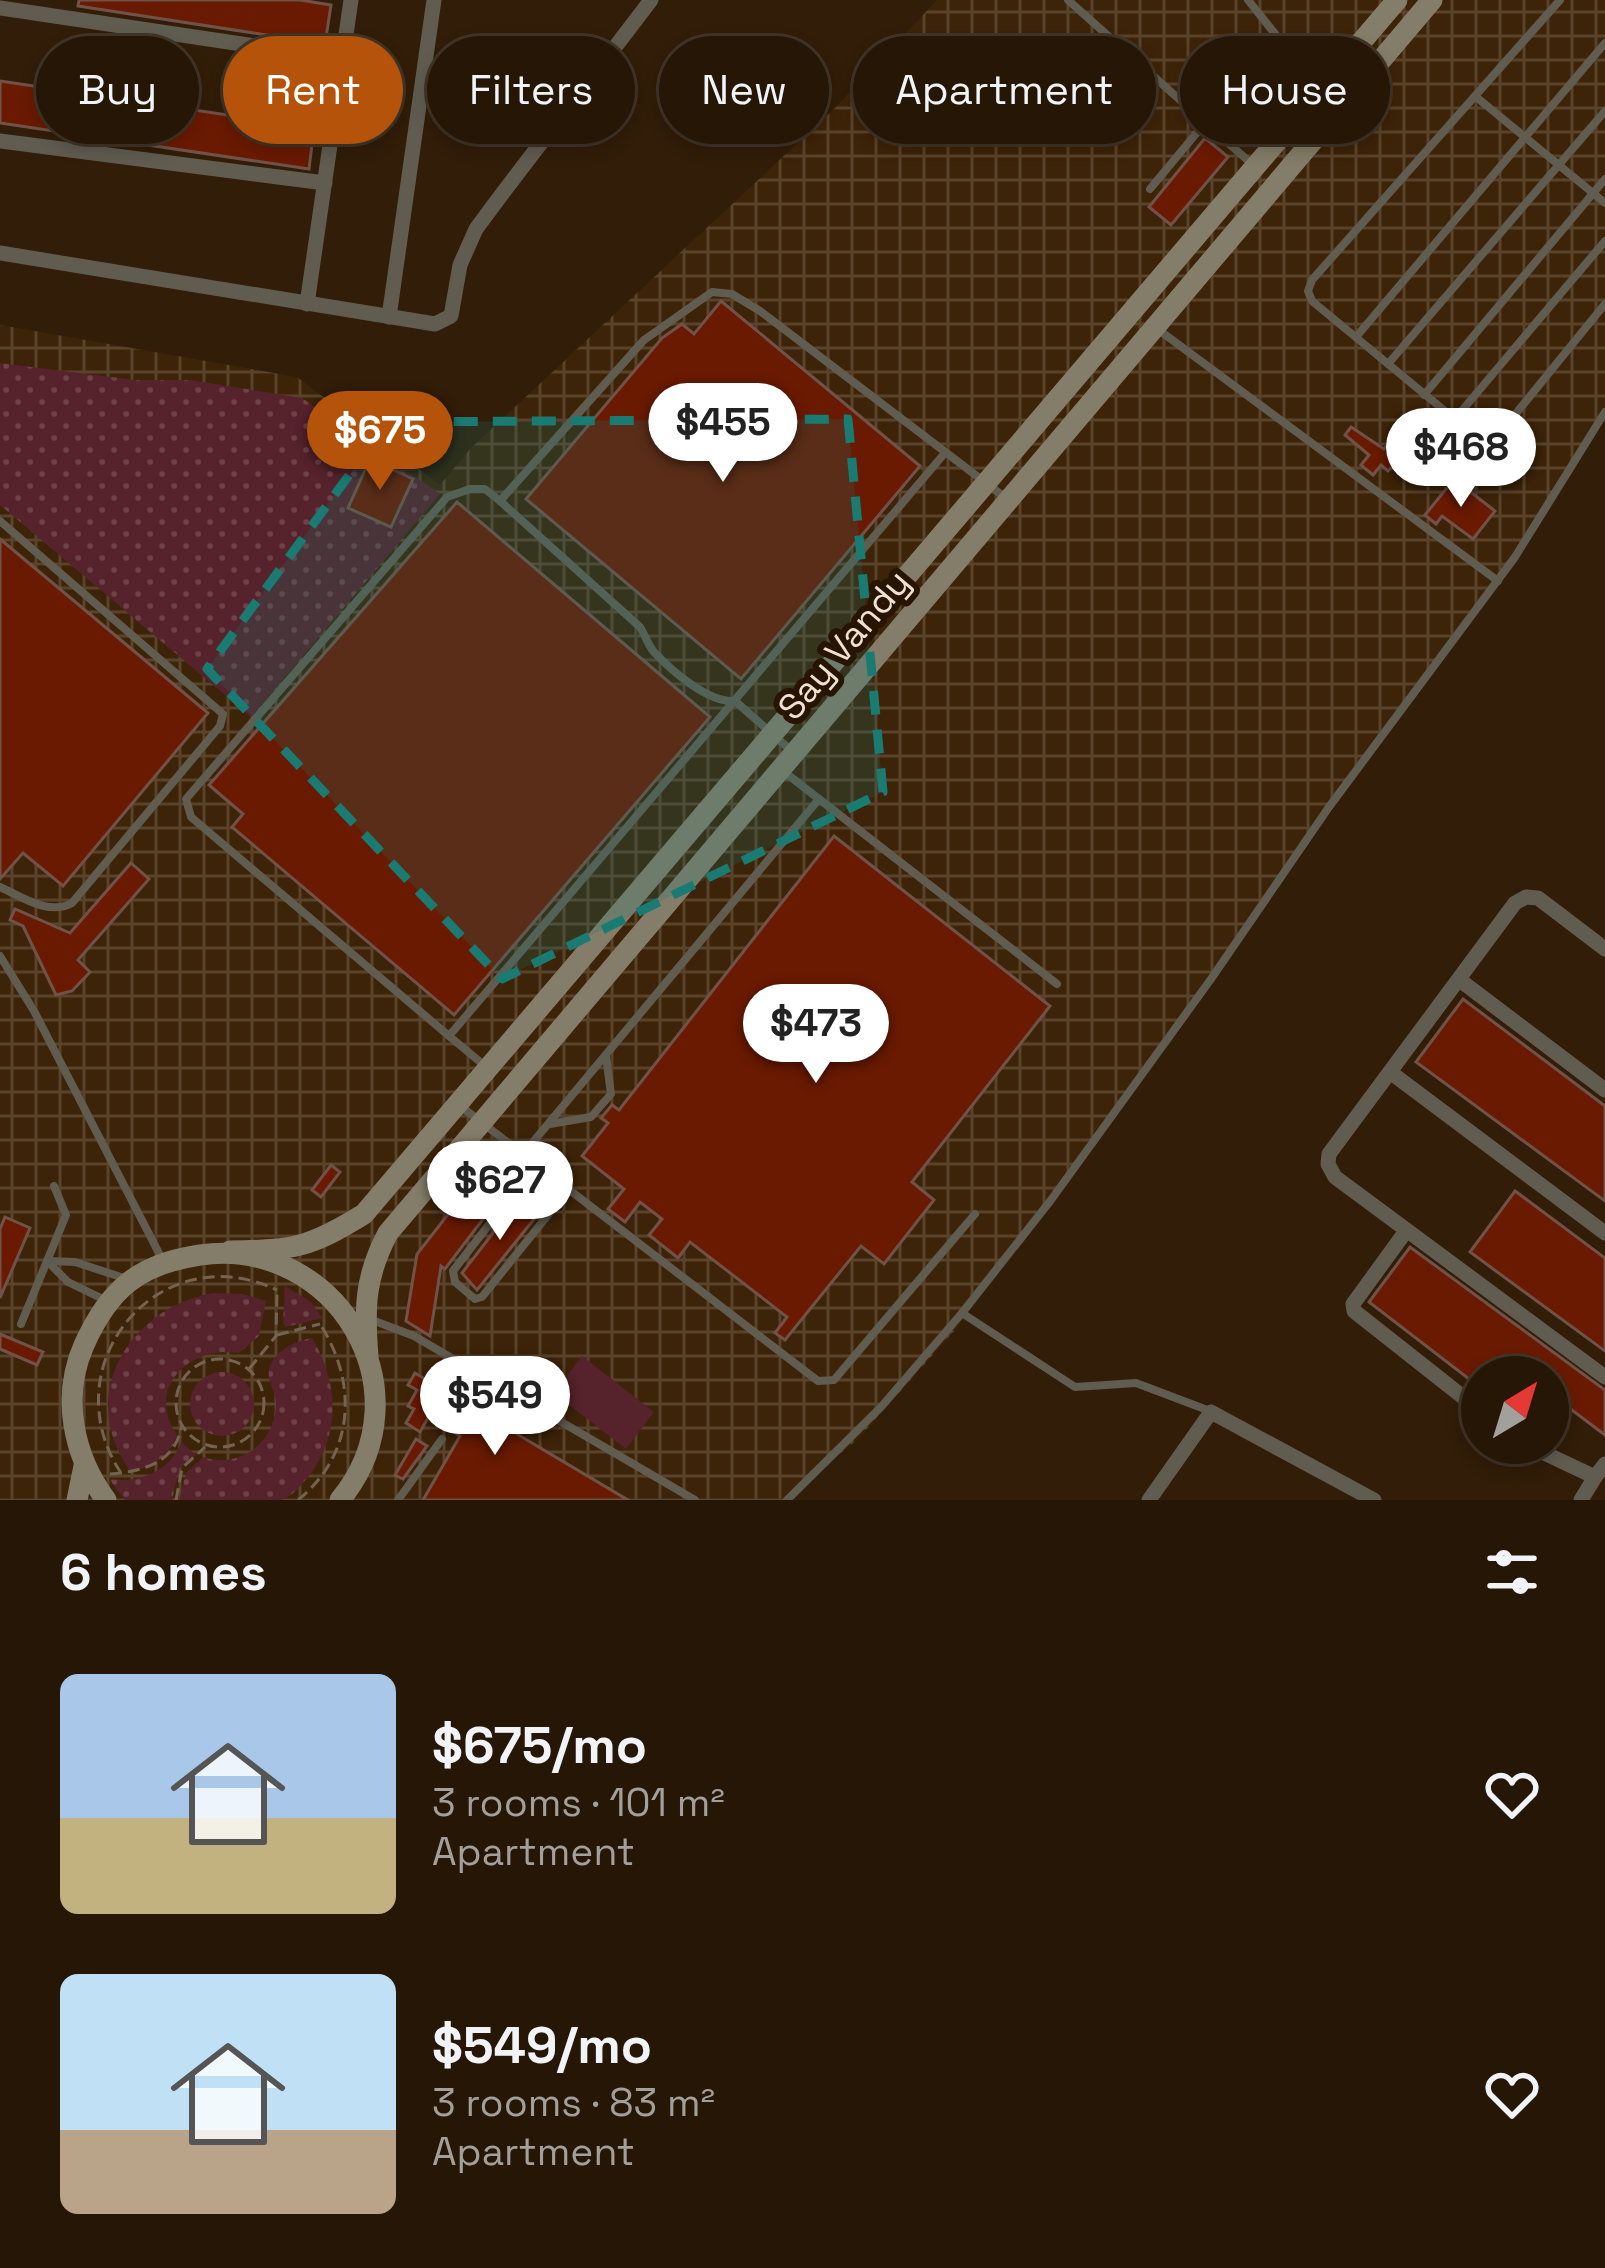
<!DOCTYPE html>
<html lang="en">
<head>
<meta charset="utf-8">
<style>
	body { margin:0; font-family:"Space Grotesk",sans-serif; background:#2d1f10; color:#f1f3f6; height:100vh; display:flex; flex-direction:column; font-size:45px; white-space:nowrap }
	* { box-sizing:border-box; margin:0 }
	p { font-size:39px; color:#a39f9b }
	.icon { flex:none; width:66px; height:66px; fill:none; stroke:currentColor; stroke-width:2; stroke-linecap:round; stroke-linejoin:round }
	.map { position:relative; height:1500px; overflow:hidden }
	.details { display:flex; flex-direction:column; background:#251606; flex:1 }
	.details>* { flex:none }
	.top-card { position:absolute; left:36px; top:36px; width:1533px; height:108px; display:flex; gap:24px }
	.needle { width:78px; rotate:38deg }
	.buttons { position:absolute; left:1461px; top:1356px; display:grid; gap:24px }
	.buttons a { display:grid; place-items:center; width:108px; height:108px; border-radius:50%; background:#251606; box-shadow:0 6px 18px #0003,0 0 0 3px #423528; font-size:60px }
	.price { position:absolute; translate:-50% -102px; padding:0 27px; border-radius:42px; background:#fff; color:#222; font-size:39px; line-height:78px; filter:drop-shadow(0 3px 6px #0008) }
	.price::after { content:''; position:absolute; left:50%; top:72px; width:36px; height:27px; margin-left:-18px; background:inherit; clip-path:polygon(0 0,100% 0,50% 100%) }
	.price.current { background:#b45309; color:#fff }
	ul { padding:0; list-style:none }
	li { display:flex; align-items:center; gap:36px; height:300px; padding:0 60px }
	li span { display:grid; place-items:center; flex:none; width:336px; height:240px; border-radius:18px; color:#555 }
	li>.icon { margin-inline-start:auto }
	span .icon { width:144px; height:144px; fill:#fffc; stroke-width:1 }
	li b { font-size:51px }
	h2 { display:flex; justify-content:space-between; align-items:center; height:144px; padding:0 60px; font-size:51px }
	.chip { padding:0 42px; border-radius:54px; background:#251606; box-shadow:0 6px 18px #0003,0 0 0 3px #423528; font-size:42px; line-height:108px }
	.chip.current { background:#b45309; color:#fff }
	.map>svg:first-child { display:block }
</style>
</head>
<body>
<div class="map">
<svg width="1605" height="1500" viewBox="0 0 1605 1500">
	<defs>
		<pattern id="industrial-grid" width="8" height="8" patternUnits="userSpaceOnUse" patternTransform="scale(3)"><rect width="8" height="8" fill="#3d2308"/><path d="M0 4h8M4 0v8" fill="none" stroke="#59432b"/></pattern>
		<pattern id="grass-dots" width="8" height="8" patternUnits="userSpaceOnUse" patternTransform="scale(3)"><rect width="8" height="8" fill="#56222c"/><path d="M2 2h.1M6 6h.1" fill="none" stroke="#6f424a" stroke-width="1.8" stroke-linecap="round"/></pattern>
	</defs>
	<rect width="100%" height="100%" fill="#311d08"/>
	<!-- industrial -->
	<polygon fill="url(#industrial-grid)" points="937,0 1605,0 1605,415 1569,478 956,1329 858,1439 784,1500 0,1500 0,325 297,377 440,485 470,449 834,109"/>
	<!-- grass -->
	<g fill="url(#grass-dots)">
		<polygon points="0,363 135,380 190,380 302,398 440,494 251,717 0,505"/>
		<polygon points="285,1286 311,1302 322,1318 286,1327 283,1323"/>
		<path d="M213,1293L243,1294L266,1301L259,1336L239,1353C191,1345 144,1387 177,1435C170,1457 153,1466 131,1472C75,1396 129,1308 213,1293Z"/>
		<path d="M312,1338C339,1383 341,1433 309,1476C302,1484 292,1497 281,1500C261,1500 203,1500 179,1500L186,1473L203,1457C238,1470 275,1443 276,1406C277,1393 267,1382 269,1370C273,1351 295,1341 312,1338Z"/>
		<circle cx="222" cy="1404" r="32"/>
		<path d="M181,1442L196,1455L179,1469L172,1500H125L109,1479C137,1484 172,1471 181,1442Z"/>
	</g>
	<!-- green -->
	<polygon fill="#56222c" points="582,1356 654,1412 626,1449 554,1393"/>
	<!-- building -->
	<g fill="#6a1a00" stroke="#715248" stroke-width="3">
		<polygon points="79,0 300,0 331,5 325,44 78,6"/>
		<polygon points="1277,49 1299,67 1278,91 1261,77 1266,70 1262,67"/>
		<polygon points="0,81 314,128 309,169 0,123"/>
		<polygon points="1269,85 1281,95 1267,111 1256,101"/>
		<polygon points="1205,138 1228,157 1171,225 1149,207"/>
		<polygon points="721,301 920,466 741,679 526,499 662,338 682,324 694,334"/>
		<polygon points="1351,427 1384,449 1396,434 1425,458 1408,479 1393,466 1388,471 1381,465 1373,475 1361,465 1369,455 1345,435"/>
		<polygon points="370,459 413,479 391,527 348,508"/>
		<polygon points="1454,479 1495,511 1473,539 1442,516 1436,524 1425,515"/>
		<polygon points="457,502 710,717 454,1015 232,827 243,814 209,785"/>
		<polygon points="0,539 208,713 63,886 23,853 0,879"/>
		<polygon points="834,836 1050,1006 912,1182 934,1200 884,1264 861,1246 785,1340 775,1333 787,1317 690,1242 678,1258 649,1235 662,1219 640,1202 625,1222 608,1209 624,1189 582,1156 608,1123 601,1118 612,1105 619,1110"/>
		<polygon points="131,863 149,879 78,960 90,972 72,991 56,995 23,926 10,920 15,909 70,933"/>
		<polygon points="1463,999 1605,1106 1605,1201 1416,1062"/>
		<polygon points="496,1153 519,1172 445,1269 441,1266 430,1336 406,1321 417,1254"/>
		<polygon points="331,1165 340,1172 321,1197 312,1190"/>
		<polygon points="1515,1191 1605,1258 1605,1351 1470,1252"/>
		<polygon points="520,1198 539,1213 477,1290 462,1273"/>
		<polygon points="5,1217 30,1228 0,1298 0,1229"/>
		<polygon points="1410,1247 1605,1390 1605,1435 1568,1407 1548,1434 1548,1377 1482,1377 1482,1389 1369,1302"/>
		<polygon points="0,1334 43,1352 37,1365 0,1349"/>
		<polygon points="415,1373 456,1398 628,1500 423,1500 460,1436 429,1416 420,1432 406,1423 414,1409 408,1406 417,1390 408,1385"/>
		<polygon points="416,1439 427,1446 403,1479 395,1475"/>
	</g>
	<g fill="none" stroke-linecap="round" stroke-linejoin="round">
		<!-- path -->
		<g stroke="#756351" stroke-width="3" stroke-dasharray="12 6" stroke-linecap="butt">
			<polyline points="277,1335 320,1324"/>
			<circle cx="220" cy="1403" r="44"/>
			<polyline points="249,1369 276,1336 277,1292"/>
			<path d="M121,1473C50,1365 159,1234 277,1290"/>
			<path d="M110,1474C144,1471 176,1463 182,1424"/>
			<polyline points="176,1500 182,1468 205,1447"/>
			<path d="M298,1500C355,1454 358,1383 320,1324"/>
		</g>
		<!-- lane -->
		<g stroke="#615c50" stroke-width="8">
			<polyline points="1068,0 1254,166"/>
			<polyline points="1560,0 1312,280 1308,291 1312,301 1486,445 1492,443 1605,304"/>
			<polyline points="1475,96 1605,203"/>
			<polyline points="1150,189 1273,41 1276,35 1248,0"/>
			<polyline points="1156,328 1498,581"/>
			<polyline points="1356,337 1605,43"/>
			<polyline points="1388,364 1605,111"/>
			<polyline points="1424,395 1605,179"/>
			<polyline points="1454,420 1605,241"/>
			<polyline points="500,501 644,340 712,292 732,294 760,311 1007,499"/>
			<path d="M0,521L223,714L220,726L72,903C48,916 23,897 0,887"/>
			<path d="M794,753L735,701C708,703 672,671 654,652C648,645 645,635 640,627L500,501L485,489H470L447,497L186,799L191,817L449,1036C614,842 780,648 944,454"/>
			<polyline points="783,771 1057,984"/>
			<polyline points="0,956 34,1011 162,1259"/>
			<polyline points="449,1036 485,1066"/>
			<polyline points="459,1105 818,1381 834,1380 975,1214"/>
			<polyline points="550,1124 591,1117 611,1094 606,1056"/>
			<polyline points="523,1154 819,799"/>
			<polyline points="536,1164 453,1271 455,1282 475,1299 482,1297 552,1210"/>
			<polyline points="47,1261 75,1262 127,1279"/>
			<polyline points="48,1262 68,1282 105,1300"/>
			<polyline points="962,1313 1051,1200 1211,979 1329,807 1515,557 1605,412"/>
			<polyline points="372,1320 414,1336 695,1500"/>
			<polyline points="21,1324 66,1215 54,1186"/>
			<polyline points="398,1500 442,1439"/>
			<polyline points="787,1500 881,1407 962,1313 1075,1387 1136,1383 1210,1411"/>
		</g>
		<!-- street -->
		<g stroke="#615c50" stroke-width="15">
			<polyline points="0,8 342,59"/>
			<polyline points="0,141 325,183"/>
			<path d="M0,253L435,324L451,316L460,265L476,229C533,151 593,77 651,0"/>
			<polyline points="307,304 351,0"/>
			<polyline points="389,317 434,0"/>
			<polyline points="1605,949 1538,898 1526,897 1515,903 1329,1154 1328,1164 1335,1177 1605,1377"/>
			<polyline points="1461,981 1605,1090"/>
			<polyline points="1390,1072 1605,1233"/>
			<polyline points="1406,1231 1353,1304 1354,1311 1482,1412"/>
			<polyline points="1523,1443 1595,1477 1605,1464"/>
			<polyline points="1149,1500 1211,1412 1374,1500"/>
			<polyline points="1581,1500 1595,1477"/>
		</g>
		<!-- secondary -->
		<g stroke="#847d69" stroke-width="21">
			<path d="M230,1251C294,1250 309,1248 364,1214L1397,0"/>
			<path d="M368,1356C364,1308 365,1276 388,1233L1432,0"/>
			<polyline points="77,1500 84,1466"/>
			<path d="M106,1500C73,1455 61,1397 84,1345C109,1289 139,1264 200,1255C337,1236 429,1392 340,1500"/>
		</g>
	</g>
	<!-- marked area -->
	<path fill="#1a7b73" fill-opacity="0.2" stroke="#1a7b73" stroke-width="9" stroke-dasharray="24 15" stroke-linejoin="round" d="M848,419L883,792L502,979L207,669L388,422Z"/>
	<g text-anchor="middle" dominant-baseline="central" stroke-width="12" stroke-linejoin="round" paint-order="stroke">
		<!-- street labels -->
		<g font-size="36" fill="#efe1d4" stroke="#271401">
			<text transform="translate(844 645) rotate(-50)">Say Vandy</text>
		</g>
	</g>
</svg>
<div class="buttons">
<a><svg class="needle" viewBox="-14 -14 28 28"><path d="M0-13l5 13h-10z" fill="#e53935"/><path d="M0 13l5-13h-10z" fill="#a39f9b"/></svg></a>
</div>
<b class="price" style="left:723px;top:485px">$455</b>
<b class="price current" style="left:380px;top:493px">$675</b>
<b class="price" style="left:1461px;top:510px">$468</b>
<b class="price" style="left:816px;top:1086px">$473</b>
<b class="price" style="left:500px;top:1243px">$627</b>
<b class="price" style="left:495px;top:1458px">$549</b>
<div class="top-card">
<a class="chip">Buy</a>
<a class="chip current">Rent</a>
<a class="chip">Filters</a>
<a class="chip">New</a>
<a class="chip">Apartment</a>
<a class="chip">House</a>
</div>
</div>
<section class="details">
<h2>6 homes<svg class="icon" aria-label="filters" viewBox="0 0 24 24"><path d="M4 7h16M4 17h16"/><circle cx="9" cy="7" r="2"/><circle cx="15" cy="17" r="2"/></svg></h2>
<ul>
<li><span style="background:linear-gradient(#a9c7e8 60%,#c2b280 0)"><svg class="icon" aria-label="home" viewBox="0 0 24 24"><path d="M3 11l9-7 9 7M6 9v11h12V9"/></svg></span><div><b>$675/mo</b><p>3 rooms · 101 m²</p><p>Apartment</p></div><svg class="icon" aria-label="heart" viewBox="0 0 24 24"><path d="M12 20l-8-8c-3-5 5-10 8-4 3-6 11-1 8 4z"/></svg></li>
<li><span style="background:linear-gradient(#bfe0f5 65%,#b9a48a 0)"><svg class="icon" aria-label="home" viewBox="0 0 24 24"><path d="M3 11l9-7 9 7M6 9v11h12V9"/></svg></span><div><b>$549/mo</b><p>3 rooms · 83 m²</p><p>Apartment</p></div><svg class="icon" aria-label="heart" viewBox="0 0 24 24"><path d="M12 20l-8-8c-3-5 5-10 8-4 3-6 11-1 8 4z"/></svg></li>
</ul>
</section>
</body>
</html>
